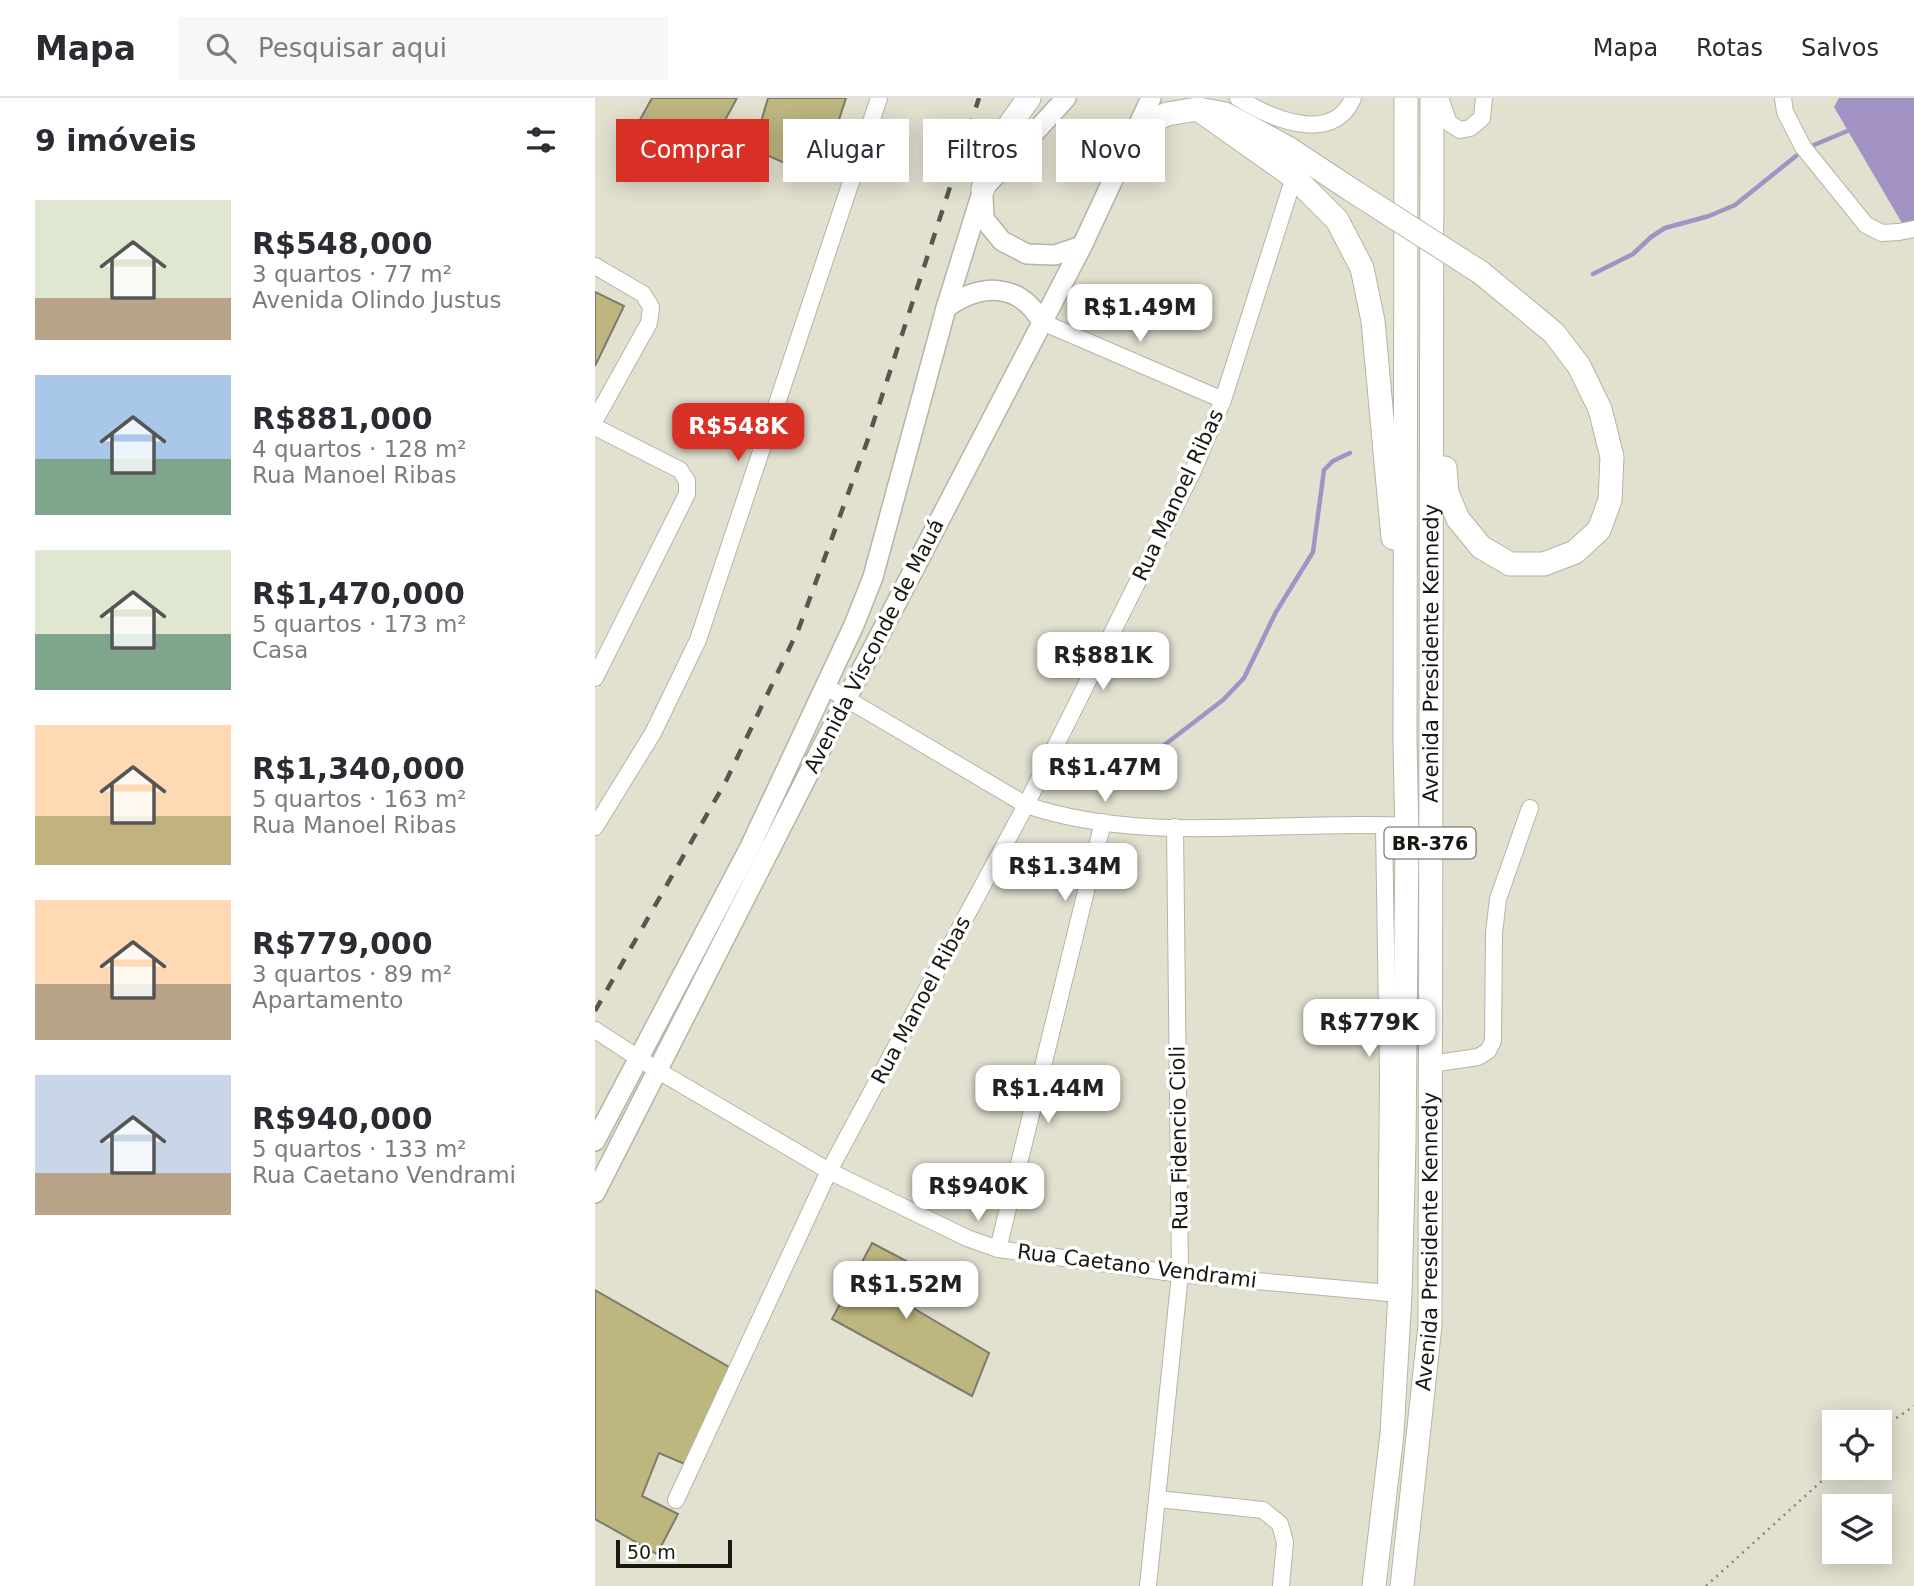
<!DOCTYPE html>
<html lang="pt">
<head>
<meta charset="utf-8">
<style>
	body { margin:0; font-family:"DejaVu Sans",sans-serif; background:#f7f7f7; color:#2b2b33; height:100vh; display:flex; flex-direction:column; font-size:26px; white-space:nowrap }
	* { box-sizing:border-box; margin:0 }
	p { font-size:23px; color:#7c7c81 }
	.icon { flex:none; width:38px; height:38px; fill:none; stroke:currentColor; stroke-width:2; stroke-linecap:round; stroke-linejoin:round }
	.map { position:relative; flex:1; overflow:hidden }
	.panel { display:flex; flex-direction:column; background:#fff; width:595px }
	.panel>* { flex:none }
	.guide { position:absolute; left:21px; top:21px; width:665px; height:63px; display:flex; gap:14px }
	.tools { position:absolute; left:1227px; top:1312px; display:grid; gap:14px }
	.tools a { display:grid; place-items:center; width:70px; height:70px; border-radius:0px; background:#fff; box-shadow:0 4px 18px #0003; font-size:35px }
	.scale { position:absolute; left:21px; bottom:18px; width:116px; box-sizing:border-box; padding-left:7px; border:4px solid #181812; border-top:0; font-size:19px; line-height:24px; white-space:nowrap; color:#181812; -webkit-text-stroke:5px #fff; paint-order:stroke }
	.price { position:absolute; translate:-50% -60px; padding:0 16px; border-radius:14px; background:#fff; color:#222; font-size:23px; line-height:46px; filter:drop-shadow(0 2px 4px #0008) }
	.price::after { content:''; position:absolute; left:50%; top:42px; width:21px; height:16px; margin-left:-10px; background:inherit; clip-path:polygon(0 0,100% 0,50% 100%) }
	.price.selected { background:#d93025; color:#fff }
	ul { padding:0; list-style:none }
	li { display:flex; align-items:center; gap:21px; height:175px; padding:0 35px }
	li span { display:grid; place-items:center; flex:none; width:196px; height:140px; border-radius:0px; color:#555 }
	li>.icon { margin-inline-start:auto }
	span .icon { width:84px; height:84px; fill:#fffc; stroke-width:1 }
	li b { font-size:30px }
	h2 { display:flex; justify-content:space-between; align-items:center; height:84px; padding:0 35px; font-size:30px }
	.tag { padding:0 24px; border-radius:0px; background:#fff; box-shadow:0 4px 18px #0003; font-size:24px; line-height:63px }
	.tag.selected { background:#d93025; color:#fff }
	header { display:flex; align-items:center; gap:42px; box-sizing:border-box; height:98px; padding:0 35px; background:#fff; border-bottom:2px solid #e1e1e2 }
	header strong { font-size:33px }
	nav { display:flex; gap:38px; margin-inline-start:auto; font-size:24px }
	.search { width:490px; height:63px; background:#f7f7f7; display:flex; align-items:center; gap:18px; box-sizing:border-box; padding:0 24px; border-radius:0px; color:#7c7c81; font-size:26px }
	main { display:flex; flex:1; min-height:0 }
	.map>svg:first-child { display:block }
</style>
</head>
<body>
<header>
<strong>Mapa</strong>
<div class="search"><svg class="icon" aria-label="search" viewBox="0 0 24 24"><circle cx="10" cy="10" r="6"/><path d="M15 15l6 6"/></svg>Pesquisar aqui</div>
<nav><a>Mapa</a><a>Rotas</a><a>Salvos</a></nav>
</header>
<main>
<section class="panel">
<h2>9 imóveis<svg class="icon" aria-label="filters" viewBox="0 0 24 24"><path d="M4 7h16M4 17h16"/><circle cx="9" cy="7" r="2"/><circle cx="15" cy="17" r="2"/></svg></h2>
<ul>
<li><span style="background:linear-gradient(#dfe7d0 70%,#b9a48a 0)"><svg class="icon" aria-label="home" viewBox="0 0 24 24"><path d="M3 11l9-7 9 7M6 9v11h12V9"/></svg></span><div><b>R$548,000</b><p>3 quartos · 77 m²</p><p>Avenida Olindo Justus</p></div></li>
<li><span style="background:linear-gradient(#a9c7e8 60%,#7fa58c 0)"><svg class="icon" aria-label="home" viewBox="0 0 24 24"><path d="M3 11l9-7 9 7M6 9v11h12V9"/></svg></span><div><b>R$881,000</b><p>4 quartos · 128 m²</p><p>Rua Manoel Ribas</p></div></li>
<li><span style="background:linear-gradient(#dfe7d0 60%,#7fa58c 0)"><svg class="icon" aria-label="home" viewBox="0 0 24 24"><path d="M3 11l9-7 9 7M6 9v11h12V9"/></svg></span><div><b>R$1,470,000</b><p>5 quartos · 173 m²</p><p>Casa</p></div></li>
<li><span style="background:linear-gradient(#ffd9b3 65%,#c2b280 0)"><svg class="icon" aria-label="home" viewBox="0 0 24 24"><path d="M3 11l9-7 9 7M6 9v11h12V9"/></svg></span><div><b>R$1,340,000</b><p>5 quartos · 163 m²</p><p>Rua Manoel Ribas</p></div></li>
<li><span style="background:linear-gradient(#ffd9b3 60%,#b9a48a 0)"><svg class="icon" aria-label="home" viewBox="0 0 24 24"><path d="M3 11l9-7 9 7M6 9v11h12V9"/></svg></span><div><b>R$779,000</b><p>3 quartos · 89 m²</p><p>Apartamento</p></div></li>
<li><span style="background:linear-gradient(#c9d6e8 70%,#b9a48a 0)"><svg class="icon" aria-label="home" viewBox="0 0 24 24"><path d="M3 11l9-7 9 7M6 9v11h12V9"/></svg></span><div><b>R$940,000</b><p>5 quartos · 133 m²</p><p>Rua Caetano Vendrami</p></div></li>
</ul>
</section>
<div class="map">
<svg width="1319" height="1488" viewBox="0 0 1319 1488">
	<rect width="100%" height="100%" fill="#e2e0cf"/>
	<!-- water -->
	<polygon fill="#a393c5" points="1244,0 1319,0 1319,130 1311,132 1239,9"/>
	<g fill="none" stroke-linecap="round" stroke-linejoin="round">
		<!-- stream -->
		<g stroke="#a393c5" stroke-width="4.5">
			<polyline points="1219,47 1257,31"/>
			<polyline points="998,176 1038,156 1056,139 1070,130 1114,118 1140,107 1201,58"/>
			<polyline points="554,676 558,659 568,648 628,602 649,580 681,514 718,454 729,372 738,363 755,355"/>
		</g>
	</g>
	<!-- building -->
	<g fill="#bdb67f" stroke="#7d7b6c" stroke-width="2">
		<polygon points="57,0 142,0 108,63 42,27"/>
		<polygon points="173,0 251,0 240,34 210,26 194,67 158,51"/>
		<polygon points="0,194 29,208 0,268"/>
		<polygon points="277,1145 332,1174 313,1207 394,1255 377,1298 237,1221"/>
		<polygon points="0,1192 134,1269 92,1367 64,1355 47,1398 83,1416 62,1456 0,1421"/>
	</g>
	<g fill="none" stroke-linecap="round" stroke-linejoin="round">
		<!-- minor casing -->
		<g stroke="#b6b4a4" stroke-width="18">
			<g id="minor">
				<path d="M643,0C675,20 738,48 758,0"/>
				<polyline points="845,0 854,25 865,32 875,30 887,20 889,0"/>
				<polyline points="1188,0 1190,14 1208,49 1271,127 1287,135 1304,134 1319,131"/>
				<polyline points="0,168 48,196 56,209 54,225 0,322"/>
				<polyline points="447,224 628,302"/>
				<polyline points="0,329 85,372 92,383 92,396 0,580"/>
				<path d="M230,588L431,707C552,748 686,721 811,728"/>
				<polyline points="789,727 793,978 791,1195"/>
				<polyline points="0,729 58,635 103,542 284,0"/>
				<polyline points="0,932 62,972 234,1073 372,1140 403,1151 585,1176 805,1196"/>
				<polyline points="836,966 883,959 893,953 898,943 899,835 903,801 935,710"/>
				<polyline points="403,1151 508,724"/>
				<polyline points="563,1401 668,1412 685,1426 690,1444 686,1488"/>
				<polyline points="81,1402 234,1073 431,707 597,375 628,302 699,79"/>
				<polyline points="553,1488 585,1176 580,729"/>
			</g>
		</g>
		<!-- major casing -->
		<g stroke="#b6b4a4" stroke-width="22">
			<g id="major">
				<polyline points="388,99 389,121 407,143 432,156 460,157 487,148"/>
				<path d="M351,210C386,185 424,184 447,224"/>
				<polyline points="0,1043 154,751 259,527 278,479 351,210 388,91 471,0"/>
				<polyline points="0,1095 252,600 487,148 556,0"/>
			</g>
		</g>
		<!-- highway casing -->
		<g stroke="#b6b4a4" stroke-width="25">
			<g id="highway">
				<polyline points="603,11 699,79 742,122 767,170 778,223 798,440"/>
				<polyline points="529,55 560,22 572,16 603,11 630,16 693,50 758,93"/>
				<polyline points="388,91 406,39 434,0"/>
				<polyline points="850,370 852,395 863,421 886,449 915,466 949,466 980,454 1004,432 1015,402 1017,359 1005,311 984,268 959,235 885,174"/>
				<polyline points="779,1488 797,1336 805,1196 809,1045 812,741 810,643 811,0"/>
				<path id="s1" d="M807,1488L835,1227L837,0"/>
			</g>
		</g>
		<!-- path -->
		<g stroke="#87867a" stroke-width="2.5" stroke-dasharray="2 5" stroke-linecap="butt">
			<polyline points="1284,1332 1319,1308"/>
			<polyline points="1111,1488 1241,1370"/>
		</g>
		<!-- minor -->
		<use href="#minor" stroke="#fff" stroke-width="16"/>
		<!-- major -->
		<use href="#major" stroke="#fff" stroke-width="19"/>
		<!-- highway -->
		<use href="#highway" stroke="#fff" stroke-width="23"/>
		<!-- rail -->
		<polyline stroke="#57574d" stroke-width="4.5" stroke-dasharray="12 12" stroke-linecap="butt" points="0,913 131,683 204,530 272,344 384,0"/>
		<!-- highway-bridge casing -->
		<g stroke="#b6b4a4" stroke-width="25" stroke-linecap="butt">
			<polyline id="highway-bridge" points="758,93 885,174"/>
		</g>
		<!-- highway-bridge -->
		<use href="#highway-bridge" stroke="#fff" stroke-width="23"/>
	</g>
	<g text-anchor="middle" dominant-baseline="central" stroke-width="7" stroke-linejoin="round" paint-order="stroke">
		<!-- shield labels -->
		<rect fill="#fff" stroke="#5d5d59" stroke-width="2" x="789.5" y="729.5" width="91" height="31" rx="5"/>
		<g font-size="19" font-weight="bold" fill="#181812">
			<text x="835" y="745">BR-376</text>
		</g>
		<!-- street labels -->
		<g font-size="21" fill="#181812" stroke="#fff">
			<text transform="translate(583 397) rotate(-65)">Rua Manoel Ribas</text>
			<text transform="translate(279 548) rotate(-63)">Avenida Visconde de Mauá</text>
			<text stroke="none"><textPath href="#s1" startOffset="934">Avenida Presidente Kennedy</textPath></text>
			<text transform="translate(326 902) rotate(-62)">Rua Manoel Ribas</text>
			<text transform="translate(584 1040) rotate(-91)">Rua Fidencio Cioli</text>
			<text stroke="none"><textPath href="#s1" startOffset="346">Avenida Presidente Kennedy</textPath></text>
			<text transform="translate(542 1168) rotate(7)">Rua Caetano Vendrami</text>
		</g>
	</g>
</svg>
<div class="tools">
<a><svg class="icon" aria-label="locate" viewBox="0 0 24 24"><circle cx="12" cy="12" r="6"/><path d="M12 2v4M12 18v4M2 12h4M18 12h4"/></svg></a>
<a><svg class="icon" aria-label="layers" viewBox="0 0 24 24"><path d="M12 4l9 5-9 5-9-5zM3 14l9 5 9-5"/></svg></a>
</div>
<div class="scale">50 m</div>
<b class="price" style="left:545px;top:246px">R$1.49M</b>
<b class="price selected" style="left:143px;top:365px">R$548K</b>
<b class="price" style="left:508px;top:594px">R$881K</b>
<b class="price" style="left:510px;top:706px">R$1.47M</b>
<b class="price" style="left:470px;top:805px">R$1.34M</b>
<b class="price" style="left:774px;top:961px">R$779K</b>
<b class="price" style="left:453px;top:1027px">R$1.44M</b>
<b class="price" style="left:383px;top:1125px">R$940K</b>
<b class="price" style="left:311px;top:1223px">R$1.52M</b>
<div class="guide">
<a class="tag selected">Comprar</a>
<a class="tag">Alugar</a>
<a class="tag">Filtros</a>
<a class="tag">Novo</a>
</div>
</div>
</main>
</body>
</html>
